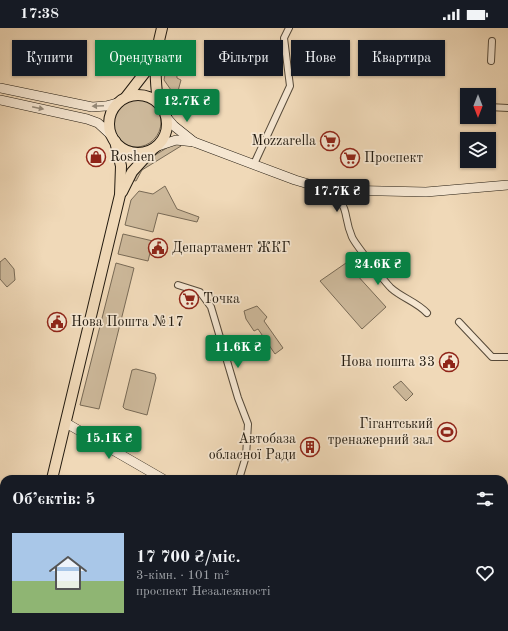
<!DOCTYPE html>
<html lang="uk">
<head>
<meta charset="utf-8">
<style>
	body { margin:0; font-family:"Old Standard TT",serif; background:#242831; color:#f1f3f6; height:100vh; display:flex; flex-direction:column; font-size:15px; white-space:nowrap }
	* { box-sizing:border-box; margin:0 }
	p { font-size:13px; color:#9ea1a6 }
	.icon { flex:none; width:22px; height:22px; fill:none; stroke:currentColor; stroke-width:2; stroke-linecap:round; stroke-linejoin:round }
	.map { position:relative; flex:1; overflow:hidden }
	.drawer { position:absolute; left:0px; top:447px; width:508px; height:156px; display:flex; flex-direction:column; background:#171b24; border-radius:12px 12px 0 0; box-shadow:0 1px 3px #0004 }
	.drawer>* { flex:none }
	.top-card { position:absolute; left:12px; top:12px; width:484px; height:36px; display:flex; gap:8px }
	.needle { width:26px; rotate:180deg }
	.fabs { position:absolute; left:460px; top:60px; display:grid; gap:8px }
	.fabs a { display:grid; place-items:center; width:36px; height:36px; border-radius:0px; background:#171b24; box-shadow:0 1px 3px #0004; font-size:20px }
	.price { position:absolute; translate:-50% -34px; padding:0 9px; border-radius:4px; background:#0b8043; color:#fff; font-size:13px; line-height:26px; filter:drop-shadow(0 1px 2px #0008) }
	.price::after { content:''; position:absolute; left:50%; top:24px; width:12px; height:9px; margin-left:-6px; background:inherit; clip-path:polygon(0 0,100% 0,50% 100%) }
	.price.on { background:#222; color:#fff }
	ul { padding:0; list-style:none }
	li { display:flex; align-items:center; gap:12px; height:100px; padding:0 12px }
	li+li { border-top:1px solid #363941 }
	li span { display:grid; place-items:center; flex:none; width:112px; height:80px; border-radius:0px; color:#555 }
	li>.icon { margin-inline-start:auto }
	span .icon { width:48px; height:48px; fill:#fffc; stroke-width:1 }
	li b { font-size:17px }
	h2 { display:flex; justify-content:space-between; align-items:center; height:48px; padding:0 12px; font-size:17px }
	.pill { padding:0 14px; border-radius:0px; background:#171b24; box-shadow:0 1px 3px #0004; font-size:14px; line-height:36px }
	.pill.on { background:#0b8043; color:#fff }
	.status { display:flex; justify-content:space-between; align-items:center; height:28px; padding:0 20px; background:#171b24; direction:ltr }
	.status svg { height:11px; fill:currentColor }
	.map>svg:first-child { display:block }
</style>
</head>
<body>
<div class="status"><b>17:38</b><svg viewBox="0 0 49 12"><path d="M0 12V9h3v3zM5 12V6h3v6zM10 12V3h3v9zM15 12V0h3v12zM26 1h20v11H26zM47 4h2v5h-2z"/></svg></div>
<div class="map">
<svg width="508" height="603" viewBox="0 0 508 603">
	<rect width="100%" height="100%" fill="#f0d9b8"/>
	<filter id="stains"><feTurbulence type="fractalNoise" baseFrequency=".005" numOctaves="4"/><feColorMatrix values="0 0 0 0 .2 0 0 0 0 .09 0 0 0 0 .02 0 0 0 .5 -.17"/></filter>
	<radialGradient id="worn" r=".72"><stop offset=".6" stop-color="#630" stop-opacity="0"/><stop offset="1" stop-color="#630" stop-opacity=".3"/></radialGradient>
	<!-- green -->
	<g fill="#cdb99b" stroke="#786a56">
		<polygon points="167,35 176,37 177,50 181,52 178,63 171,62 164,52"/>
		<circle cx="136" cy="94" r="25"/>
		<polygon points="178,113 181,118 142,142 136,153 131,152 139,137"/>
		<polygon points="165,158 177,181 199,189 197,194 158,185 153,204 125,197 131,172 139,163 153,166"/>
		<polygon points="123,206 153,213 148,233 118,226"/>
		<polygon points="5,230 14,241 15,252 7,259 0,251 0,234"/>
		<polygon points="116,235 134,240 99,381 80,377"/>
		<polygon points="346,235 386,279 362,301 320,253"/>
		<polygon points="257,278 267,289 264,293 283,320 275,326 258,301 254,303 246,291 244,283"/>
		<polygon points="136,341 155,346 156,350 147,387 125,381 123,379 132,342"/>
		<polygon points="401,353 413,366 406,373 393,359"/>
	</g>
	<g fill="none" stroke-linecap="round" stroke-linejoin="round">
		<!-- street casing -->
		<g stroke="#564a3a" stroke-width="8">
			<g id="street">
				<polyline points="491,33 492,13"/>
				<polyline points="489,79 508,80"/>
				<polyline points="254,136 290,58 284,10 289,0"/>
				<path d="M324,161C353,179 341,183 352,209C355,216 385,254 391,260C402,270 417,274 427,285"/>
				<polyline points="178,257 200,264 211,279 238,370 248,396 246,428 239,451"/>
				<polyline points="459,294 492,329 508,329"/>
			</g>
		</g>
		<!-- secondary casing -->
		<g stroke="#231b10" stroke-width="10">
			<g id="secondary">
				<polyline points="0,60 92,79 106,78 117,75"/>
				<polyline points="0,72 87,91 98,95 112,108"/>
				<polyline points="167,90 174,98 194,114 295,152 322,160 339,162 426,164 508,157"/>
				<polyline points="158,118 176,112 194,114"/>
				<polyline points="66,395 163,451"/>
				<polyline points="386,599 392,603"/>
			</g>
		</g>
		<!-- primary casing -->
		<g stroke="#231b10" stroke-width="12">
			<g id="primary">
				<circle cx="138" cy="96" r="29"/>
				<polyline points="126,69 150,38 155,28"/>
				<path d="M158,73C154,45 155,27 162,0"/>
				<polyline points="122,164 132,144 152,122"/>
				<polyline points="52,451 120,167 121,138 115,113"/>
				<polyline points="17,603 18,599"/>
			</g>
		</g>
		<!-- street -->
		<use href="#street" stroke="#f5e6d1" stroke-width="6"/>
		<!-- secondary -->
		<use href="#secondary" stroke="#f5e6d1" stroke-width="9"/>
		<!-- primary -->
		<use href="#primary" stroke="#f0d9b8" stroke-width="10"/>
	</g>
	<!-- one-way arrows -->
	<defs><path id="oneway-solid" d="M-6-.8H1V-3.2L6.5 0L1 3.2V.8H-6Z"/></defs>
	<g fill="#968b7a">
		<use href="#oneway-solid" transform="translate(98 78) rotate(178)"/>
		<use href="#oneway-solid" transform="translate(38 80) rotate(12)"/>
	</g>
	<!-- icons -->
	<defs>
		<g id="supermarket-ring" transform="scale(1)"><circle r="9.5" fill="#f5e6d1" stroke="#8f2418" stroke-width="1.5"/><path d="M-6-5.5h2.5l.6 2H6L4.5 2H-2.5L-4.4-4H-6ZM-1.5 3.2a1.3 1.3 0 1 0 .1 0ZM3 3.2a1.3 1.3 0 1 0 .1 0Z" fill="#8f2418"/></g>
		<g id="shop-ring" transform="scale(1)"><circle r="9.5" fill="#f5e6d1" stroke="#8f2418" stroke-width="1.5"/><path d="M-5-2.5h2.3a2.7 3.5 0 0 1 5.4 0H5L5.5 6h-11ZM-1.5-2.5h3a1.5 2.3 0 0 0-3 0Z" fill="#8f2418"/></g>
		<g id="civic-ring" transform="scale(1)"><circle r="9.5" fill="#f5e6d1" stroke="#8f2418" stroke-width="1.5"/><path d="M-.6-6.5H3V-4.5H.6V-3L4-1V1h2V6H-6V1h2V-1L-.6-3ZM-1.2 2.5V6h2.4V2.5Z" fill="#8f2418"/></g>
		<g id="stadium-ring" transform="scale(1)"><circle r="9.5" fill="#f5e6d1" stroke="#8f2418" stroke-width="1.5"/><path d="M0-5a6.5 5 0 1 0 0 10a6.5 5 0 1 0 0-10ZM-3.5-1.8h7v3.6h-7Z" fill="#8f2418"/></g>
		<g id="building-ring" transform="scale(1)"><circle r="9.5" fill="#f5e6d1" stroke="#8f2418" stroke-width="1.5"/><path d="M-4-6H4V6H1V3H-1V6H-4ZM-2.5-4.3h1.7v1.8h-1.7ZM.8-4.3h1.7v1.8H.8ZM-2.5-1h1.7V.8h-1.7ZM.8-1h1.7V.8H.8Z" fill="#8f2418"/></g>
	</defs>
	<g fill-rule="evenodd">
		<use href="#supermarket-ring" x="330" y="113"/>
		<use href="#shop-ring" x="96" y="129"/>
		<use href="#supermarket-ring" x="350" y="130"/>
		<use href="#civic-ring" x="158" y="220"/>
		<use href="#supermarket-ring" x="189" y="271"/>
		<use href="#civic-ring" x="57" y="294"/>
		<use href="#civic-ring" x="449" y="334"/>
		<use href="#stadium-ring" x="447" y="404"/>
		<use href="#building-ring" x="310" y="419"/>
	</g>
	<g text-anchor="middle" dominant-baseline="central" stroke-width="3.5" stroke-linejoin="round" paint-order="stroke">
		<!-- poi labels -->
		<g font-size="14" fill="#231b10" stroke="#f5e6d1" text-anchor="start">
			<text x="316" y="113" text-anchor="end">Mozzarella</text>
			<text x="110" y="129">Roshen</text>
			<text x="364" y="130">Проспект</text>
			<text x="172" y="220">Департамент ЖКГ</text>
			<text x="203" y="271">Точка</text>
			<text x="71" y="294">Нова Пошта №17</text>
			<text x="435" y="334" text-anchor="end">Нова пошта 33</text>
			<text x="433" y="396" text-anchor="end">Гігантський<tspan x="433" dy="16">тренажерний зал</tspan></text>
			<text x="296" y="411" text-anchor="end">Автобаза<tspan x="296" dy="16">обласної Ради</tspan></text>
		</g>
	</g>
	<rect width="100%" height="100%" filter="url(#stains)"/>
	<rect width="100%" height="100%" fill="url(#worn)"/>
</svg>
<div class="fabs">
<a><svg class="needle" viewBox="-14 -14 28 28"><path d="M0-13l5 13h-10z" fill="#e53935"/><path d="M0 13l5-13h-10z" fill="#9ea1a6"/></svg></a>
<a><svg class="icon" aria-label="layers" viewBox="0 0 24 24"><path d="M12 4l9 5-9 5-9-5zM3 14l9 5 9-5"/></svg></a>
</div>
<b class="price" style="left:187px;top:95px">12.7K ₴</b>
<b class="price on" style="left:337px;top:185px">17.7K ₴</b>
<b class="price" style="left:378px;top:258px">24.6K ₴</b>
<b class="price" style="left:238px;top:341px">11.6K ₴</b>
<b class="price" style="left:109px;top:432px">15.1K ₴</b>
<div class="top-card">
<a class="pill">Купити</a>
<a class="pill on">Орендувати</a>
<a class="pill">Фільтри</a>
<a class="pill">Нове</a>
<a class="pill">Квартира</a>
</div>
<section class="drawer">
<h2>Об’єктів: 5<svg class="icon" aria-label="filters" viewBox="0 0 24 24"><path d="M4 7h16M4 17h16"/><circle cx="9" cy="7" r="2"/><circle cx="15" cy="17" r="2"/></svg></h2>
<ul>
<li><span style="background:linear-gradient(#a9c7e8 60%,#8fb573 0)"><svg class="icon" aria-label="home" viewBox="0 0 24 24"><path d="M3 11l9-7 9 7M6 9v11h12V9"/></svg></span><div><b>17 700 ₴/міс.</b><p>3-кімн. · 101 m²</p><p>проспект Незалежності</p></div><svg class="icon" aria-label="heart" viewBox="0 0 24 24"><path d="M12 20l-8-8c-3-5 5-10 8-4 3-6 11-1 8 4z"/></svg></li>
</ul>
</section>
</div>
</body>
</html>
